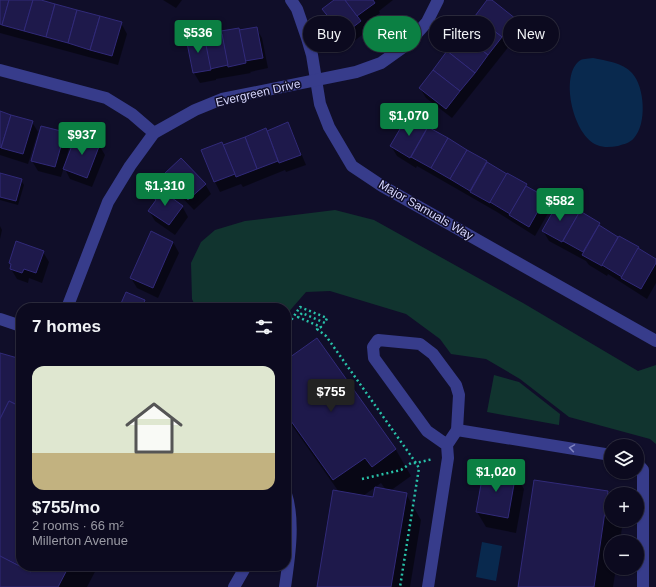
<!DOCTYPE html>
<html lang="en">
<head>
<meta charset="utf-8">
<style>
	body { margin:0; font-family:Arial,sans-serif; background:#1a182c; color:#f1f3f6; height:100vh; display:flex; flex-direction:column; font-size:15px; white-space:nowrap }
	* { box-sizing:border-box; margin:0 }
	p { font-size:13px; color:#9a9aa4 }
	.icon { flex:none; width:22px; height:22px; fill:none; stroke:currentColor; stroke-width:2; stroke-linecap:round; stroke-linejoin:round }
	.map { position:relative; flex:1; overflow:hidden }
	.details { position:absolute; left:16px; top:303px; width:275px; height:268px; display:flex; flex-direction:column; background:#0c0a1f; border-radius:16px; box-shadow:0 1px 3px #0004,0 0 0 1px #2c2b3d }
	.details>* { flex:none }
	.hud { position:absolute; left:303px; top:16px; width:293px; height:36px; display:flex; gap:8px }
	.fabs { position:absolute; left:604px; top:439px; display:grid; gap:8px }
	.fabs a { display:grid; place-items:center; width:40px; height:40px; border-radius:50%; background:#0c0a1f; box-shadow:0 1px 3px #0004,0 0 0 1px #2c2b3d; font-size:20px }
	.price { position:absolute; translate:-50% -34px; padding:0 9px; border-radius:4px; background:#0b8043; color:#fff; font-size:13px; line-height:26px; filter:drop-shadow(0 1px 2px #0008) }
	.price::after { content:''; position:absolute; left:50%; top:24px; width:12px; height:9px; margin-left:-6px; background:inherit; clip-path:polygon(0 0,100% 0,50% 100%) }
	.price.on { background:#222; color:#fff }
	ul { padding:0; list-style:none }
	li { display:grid; align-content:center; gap:8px; height:212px; padding:0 16px }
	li+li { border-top:1px solid #2c2b3d }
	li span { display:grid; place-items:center; height:124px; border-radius:12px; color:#555 }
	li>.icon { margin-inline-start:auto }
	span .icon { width:72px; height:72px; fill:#fffc; stroke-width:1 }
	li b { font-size:17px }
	h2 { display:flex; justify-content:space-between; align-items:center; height:48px; padding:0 16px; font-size:17px }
	.chip { padding:0 14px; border-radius:18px; background:#0c0a1f; box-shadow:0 1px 3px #0004,0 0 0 1px #2c2b3d; font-size:14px; line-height:36px }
	.chip.on { background:#0b8043; color:#fff }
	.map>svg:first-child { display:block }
</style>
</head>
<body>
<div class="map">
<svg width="656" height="587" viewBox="0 0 656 587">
	<rect width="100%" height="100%" fill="#100e29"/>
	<!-- green -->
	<g fill="#11342f">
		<polygon points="335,210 374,220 523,303 638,371 656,365 656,444 650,439 569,417 520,379 486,359 451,354 440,339 406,314 330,291 306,292 286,315 286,308 196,308 192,299 191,263 201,242 215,230 245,221"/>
		<polygon points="494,375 519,382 560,414 559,425 487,412"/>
	</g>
	<!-- water -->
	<g fill="#09294e">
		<path d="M593,58C606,61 622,62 632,73C645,87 647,124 634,138C630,143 624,144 618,146C611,147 604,148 597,145C574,136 560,79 578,62C582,58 587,59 593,58Z"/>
		<polygon points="482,542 502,546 496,581 476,577"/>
	</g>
	<!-- shadow -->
	<g fill="#0007" fill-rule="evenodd">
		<polygon points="0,0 38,0 121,23 127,34 118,65 0,33"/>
		<polygon points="163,0 182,0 176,8"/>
		<polygon points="336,0 393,0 379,11 380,13 363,27 366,32 349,45 330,19 324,9"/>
		<polygon points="489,0 491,0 516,20 522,30 452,118 426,98 420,88"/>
		<polygon points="256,28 262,38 268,68 250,72 251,73 216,79 216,80 200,83 194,73 188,39 205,38"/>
		<polygon points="0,112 32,122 38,132 28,164 0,155"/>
		<polygon points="407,118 427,130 428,128 488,164 508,174 545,198 551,208 535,236 497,212 417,166 416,168 397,156 391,146"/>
		<polygon points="288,124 293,134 306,165 286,172 285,170 243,187 241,184 220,192 215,182 223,146"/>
		<polygon points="64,133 70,143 65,164 66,164 99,145 105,155 92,187 70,179 64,167 61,177 38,171 32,161"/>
		<polygon points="0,174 21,180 24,185 18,205 0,200"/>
		<polygon points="164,175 205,184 211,194 194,210 170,185"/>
		<polygon points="152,196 182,206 188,217 175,235 155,221 149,211 156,202"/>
		<polygon points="560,203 599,223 602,228 638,248 640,250 656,260 656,283 647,299 608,274 607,276 589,265 586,261 549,241 543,231"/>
		<polygon points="0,226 2,230 0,239"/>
		<polygon points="173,242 179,253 158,298 137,288 131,278"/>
		<polygon points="43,252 49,262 42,283 29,278 28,283 17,279 11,269 12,266 10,263"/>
		<polygon points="145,301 149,308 121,308"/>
		<path d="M317,339L396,450L411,476L390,491L406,494L421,520L410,587H318L339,492L286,417V361ZM381,483L386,490L374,498L363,496Z"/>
		<polygon points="0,354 21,361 21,566 98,566 87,587 0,587"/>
		<polygon points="515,474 524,489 516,533 486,527 477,512"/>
		<polygon points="535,481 608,492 611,498 611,520 623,520 620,542 611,542 611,568 616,568 613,587 519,587"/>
		<polygon points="195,566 208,566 205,572"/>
	</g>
	<!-- building -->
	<g fill="#1e194b" stroke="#312a79">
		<polygon points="0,0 9,0 2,25 0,24"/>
		<polygon points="9,0 33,0 24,31 2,25"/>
		<polygon points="33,0 41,0 55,4 46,37 24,31"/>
		<polygon points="334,0 345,0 361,21 343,35 322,9"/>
		<polygon points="345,0 373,0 375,3 357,16"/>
		<polygon points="487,0 492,0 516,19 502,37 475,16"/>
		<polygon points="55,4 77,10 68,43 46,37"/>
		<polygon points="77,10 100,16 90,50 68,43"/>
		<polygon points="100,16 122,22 112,56 90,50"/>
		<polygon points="475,16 502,37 488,55 461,34"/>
		<polygon points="257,27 263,58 245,61 239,30"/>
		<polygon points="239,28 246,63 228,67 221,31"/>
		<polygon points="222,34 228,65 210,69 204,37"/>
		<polygon points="461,34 488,55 475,73 447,51"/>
		<polygon points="204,35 211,70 193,73 186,38"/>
		<polygon points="447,51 475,73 460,91 433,70"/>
		<polygon points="433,70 460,91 446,109 419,88"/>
		<polygon points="0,111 11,115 1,148 0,147"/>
		<polygon points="11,115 33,121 23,154 1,148"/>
		<polygon points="407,117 427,128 410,158 390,146"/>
		<polygon points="288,122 301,155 279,163 267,131"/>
		<polygon points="41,126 65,132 55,167 31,161"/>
		<polygon points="428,127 448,138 431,168 411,157"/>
		<polygon points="266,128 278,161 257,169 245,137"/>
		<polygon points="76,135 100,144 87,178 63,169"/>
		<polygon points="245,137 257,169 236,177 223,145"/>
		<polygon points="448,138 467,150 450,179 431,168"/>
		<polygon points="222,142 235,174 214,182 201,150"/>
		<polygon points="467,150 487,161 470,191 450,179"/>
		<polygon points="181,158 206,184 188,200 163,175"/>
		<polygon points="487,162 507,174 490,203 470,192"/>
		<polygon points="0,173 22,179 16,201 0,197"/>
		<polygon points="507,173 527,184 510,214 490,202"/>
		<polygon points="526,186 546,197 529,227 509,215"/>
		<polygon points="157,187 183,206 169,225 148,211 156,200 151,196"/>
		<polygon points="559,201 579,213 562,242 542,231"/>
		<polygon points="580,211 600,223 583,252 563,241"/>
		<polygon points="599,225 618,237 602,266 582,255"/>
		<polygon points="151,231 173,242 153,288 130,278"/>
		<polygon points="619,236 639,247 622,277 602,265"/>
		<polygon points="16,241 44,251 36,273 24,269 22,273 10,269 11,264 9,263"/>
		<polygon points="638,248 656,259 656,263 641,289 621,278"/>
		<polygon points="126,292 145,300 142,308 119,308"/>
		<polygon points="317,338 396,449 372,467 365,458 333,480 286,414 286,360"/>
		<polygon points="0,353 21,359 21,407 9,401 0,419"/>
		<polygon points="9,401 21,407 21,566 34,566 31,572 0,556 0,419"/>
		<polygon points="484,468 516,473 508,518 476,512"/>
		<polygon points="534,480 608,491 594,587 518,587"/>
		<polygon points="375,487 407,493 391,587 317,587 333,490 373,497"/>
		<polygon points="0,556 31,572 34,566 69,566 58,587 0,587"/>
	</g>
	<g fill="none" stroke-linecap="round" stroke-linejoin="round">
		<!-- path -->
		<g stroke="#28c2a9" stroke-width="2.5" stroke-dasharray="2 3" stroke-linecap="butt">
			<polyline points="286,328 300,307 327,318 325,323 302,313 298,317 321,327 317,329 326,336 416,463 433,459"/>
			<polyline points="362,479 401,470 411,463 416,463 419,468 400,587"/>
		</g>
		<!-- minor -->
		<g stroke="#373c8b" stroke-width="12">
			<polyline points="291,0 297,9 307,38 312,55 320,104 329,127 352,166 382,186 656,341"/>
			<polyline points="0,70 106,98 132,114 154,133"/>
			<polyline points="67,308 108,202 130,166 154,133 195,110 222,99 356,72 381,63 402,48 412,39 427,22 438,0"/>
			<polyline points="0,319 21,326"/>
			<polyline points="457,430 611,455"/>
			<polyline points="637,463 643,470 643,587"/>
			<polyline points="234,587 246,566"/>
			<path d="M285,587C289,559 295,521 286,494"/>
			<polyline points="428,587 448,458 447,445 457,430 459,395 456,385 433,354 420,344 378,340 373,347 374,358 427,431 447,445"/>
		</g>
	</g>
	<!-- one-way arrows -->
	<defs><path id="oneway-chevron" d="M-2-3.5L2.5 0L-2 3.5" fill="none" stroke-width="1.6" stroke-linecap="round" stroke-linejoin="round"/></defs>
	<use stroke="#7f82bf" href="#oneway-chevron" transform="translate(572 448) rotate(-171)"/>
	<g text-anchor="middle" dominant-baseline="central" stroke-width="3" stroke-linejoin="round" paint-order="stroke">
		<!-- street labels -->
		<g font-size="12" fill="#d7d7ff" stroke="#100e29">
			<text transform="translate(258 93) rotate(-13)">Evergreen Drive</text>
			<text transform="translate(426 210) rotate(30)">Major Samuals Way</text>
		</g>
	</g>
</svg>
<div class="fabs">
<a><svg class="icon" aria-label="layers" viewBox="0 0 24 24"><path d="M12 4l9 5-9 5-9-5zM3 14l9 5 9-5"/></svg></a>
<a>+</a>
<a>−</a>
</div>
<b class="price" style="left:198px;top:54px">$536</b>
<b class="price" style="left:409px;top:137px">$1,070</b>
<b class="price" style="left:82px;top:156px">$937</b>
<b class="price" style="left:165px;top:207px">$1,310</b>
<b class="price" style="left:560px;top:222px">$582</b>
<b class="price on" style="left:331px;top:413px">$755</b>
<b class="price" style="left:496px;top:493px">$1,020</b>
<div class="hud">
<a class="chip">Buy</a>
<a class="chip on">Rent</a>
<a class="chip">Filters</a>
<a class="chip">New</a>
</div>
<section class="details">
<h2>7 homes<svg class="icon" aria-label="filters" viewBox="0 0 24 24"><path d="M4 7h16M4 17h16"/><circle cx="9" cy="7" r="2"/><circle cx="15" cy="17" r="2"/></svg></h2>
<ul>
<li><span style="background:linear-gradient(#dfe7d0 70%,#c2b280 0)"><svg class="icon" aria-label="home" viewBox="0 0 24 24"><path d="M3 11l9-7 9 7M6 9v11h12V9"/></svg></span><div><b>$755/mo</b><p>2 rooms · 66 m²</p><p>Millerton Avenue</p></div></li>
</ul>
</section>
</div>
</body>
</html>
